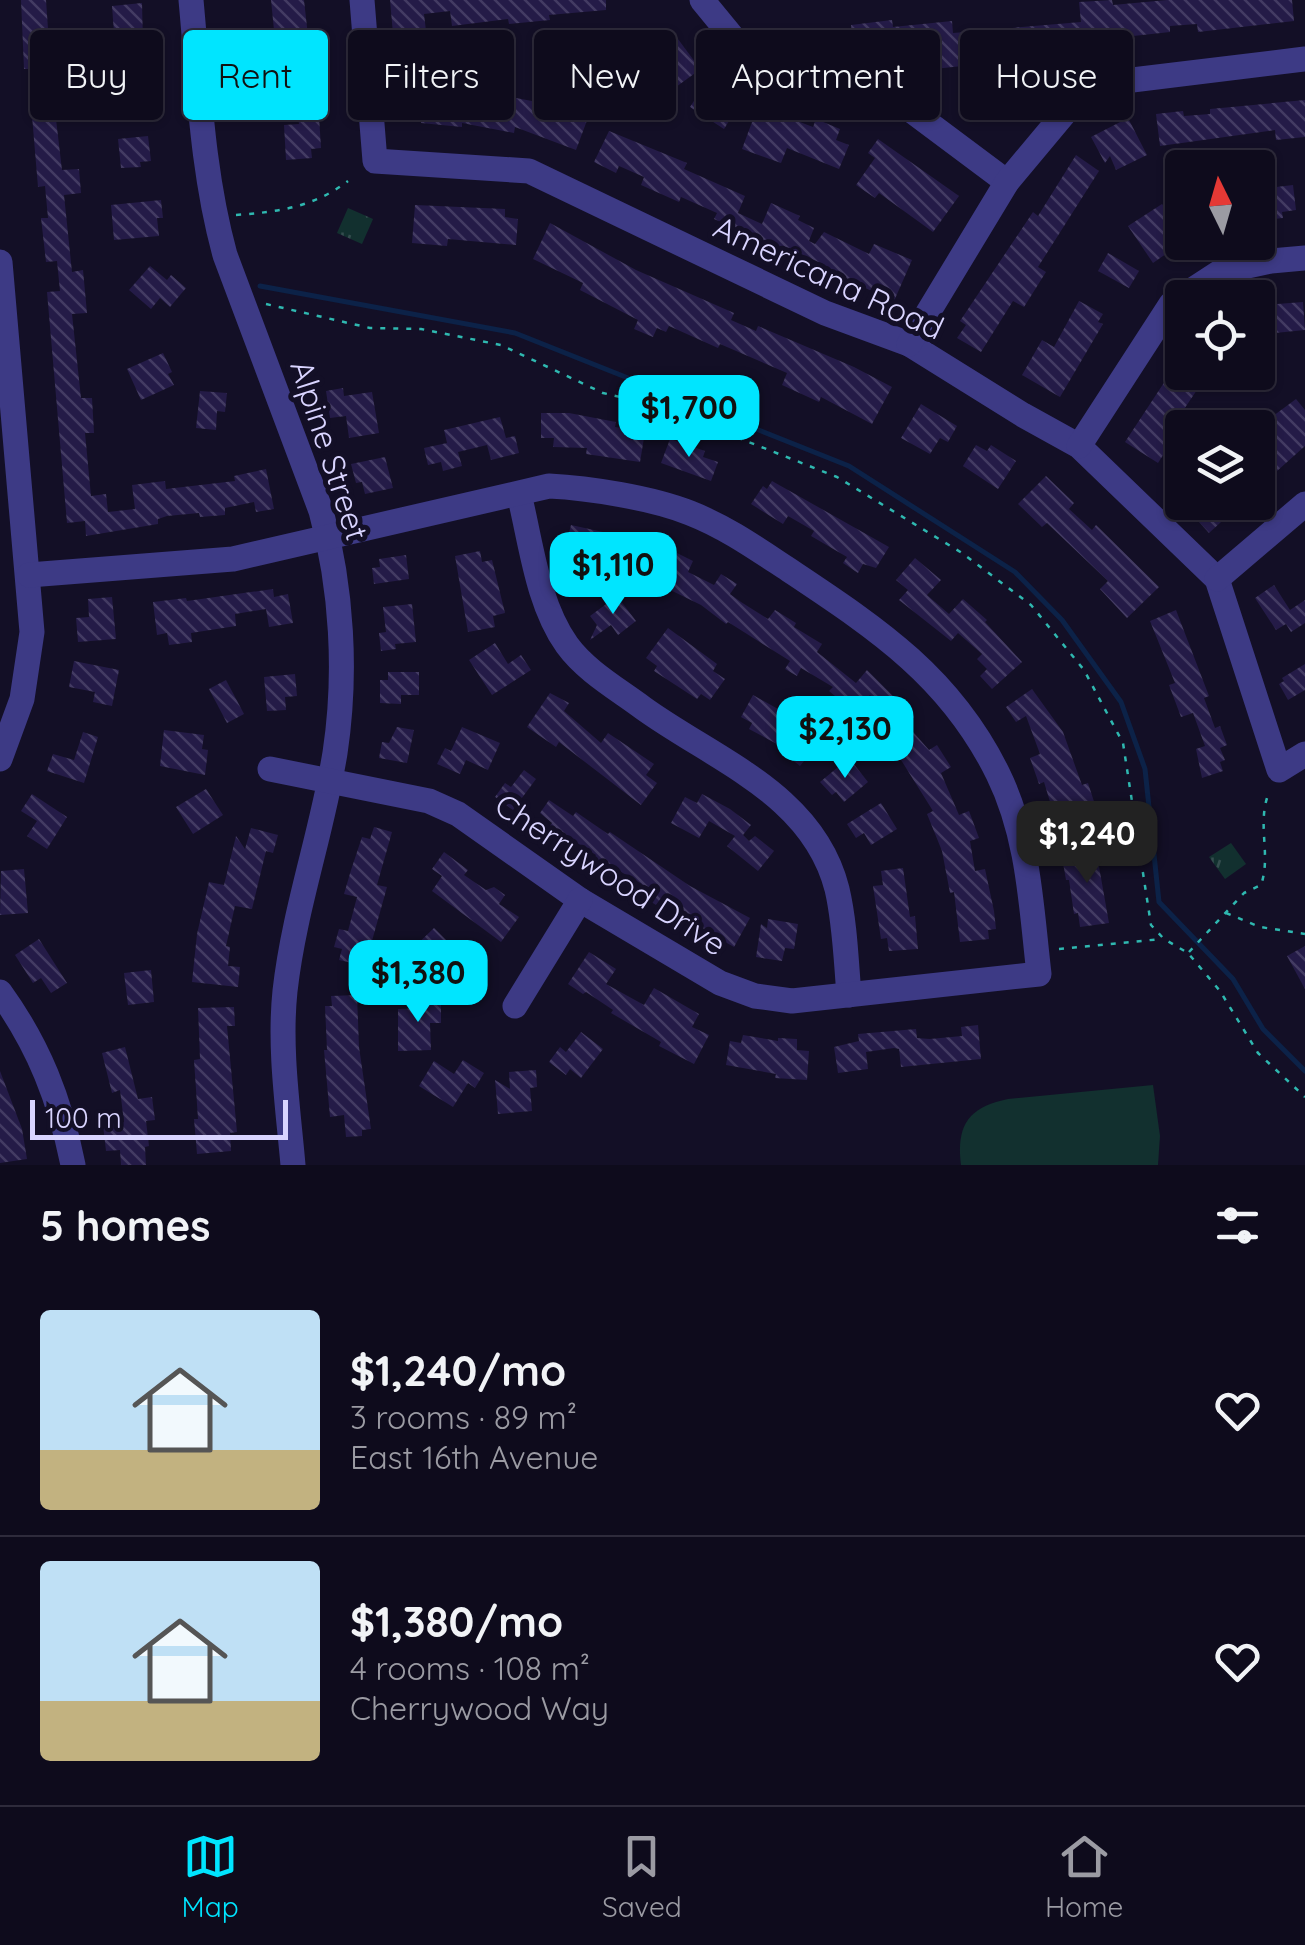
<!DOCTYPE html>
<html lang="en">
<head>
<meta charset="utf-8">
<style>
	body { margin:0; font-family:Quicksand,sans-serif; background:#1c1929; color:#f1f3f6; height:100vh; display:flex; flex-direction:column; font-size:38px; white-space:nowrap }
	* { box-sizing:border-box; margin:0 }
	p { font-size:32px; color:#9b9ba3 }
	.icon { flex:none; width:55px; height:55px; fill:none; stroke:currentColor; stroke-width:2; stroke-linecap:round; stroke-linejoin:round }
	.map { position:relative; height:1165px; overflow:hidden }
	.drawer { display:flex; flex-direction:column; background:#0e0b1c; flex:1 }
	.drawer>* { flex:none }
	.guide { position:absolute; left:30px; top:30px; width:1245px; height:90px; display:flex; gap:20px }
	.needle { width:65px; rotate:355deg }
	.tools { position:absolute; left:1165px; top:150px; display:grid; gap:20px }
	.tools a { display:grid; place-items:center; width:110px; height:110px; border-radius:10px; background:#0e0b1c; box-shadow:0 2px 8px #0004,0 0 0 2px #2e2b3b; font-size:50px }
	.scale { position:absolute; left:30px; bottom:25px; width:258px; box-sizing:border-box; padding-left:10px; border:5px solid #d9d4ff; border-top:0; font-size:28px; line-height:35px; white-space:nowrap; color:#d9d4ff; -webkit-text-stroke:8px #130f26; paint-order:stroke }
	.price { position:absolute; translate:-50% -85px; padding:0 22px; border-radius:20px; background:#00e5ff; color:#111; font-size:32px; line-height:65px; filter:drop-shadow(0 2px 5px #0008) }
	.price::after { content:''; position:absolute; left:50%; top:60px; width:30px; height:22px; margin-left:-15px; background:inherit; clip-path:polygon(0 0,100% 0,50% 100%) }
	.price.current { background:#222; color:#fff }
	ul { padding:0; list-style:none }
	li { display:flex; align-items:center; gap:30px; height:250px; padding:0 40px }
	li+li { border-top:2px solid #2e2b3b }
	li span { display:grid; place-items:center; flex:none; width:280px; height:200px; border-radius:10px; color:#555 }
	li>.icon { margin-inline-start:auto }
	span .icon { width:120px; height:120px; fill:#fffc; stroke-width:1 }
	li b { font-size:42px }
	h2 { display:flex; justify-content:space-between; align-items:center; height:120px; padding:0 40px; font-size:42px }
	.pill { padding:0 35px; border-radius:10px; background:#0e0b1c; box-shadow:0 2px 8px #0004,0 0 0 2px #2e2b3b; font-size:35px; line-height:90px }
	.pill.current { background:#00e5ff; color:#111 }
	.tabs { display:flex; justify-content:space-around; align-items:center; height:140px; border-top:2px solid #2e2b3b; background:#0e0b1c; font-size:28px; color:#9b9ba3 }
	.tabs a { display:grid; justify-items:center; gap:5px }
	.tabs .current { color:#00e5ff }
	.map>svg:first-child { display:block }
</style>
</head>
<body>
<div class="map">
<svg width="1305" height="1165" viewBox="0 0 1305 1165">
	<defs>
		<pattern id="grass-tufts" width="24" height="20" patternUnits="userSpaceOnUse" patternTransform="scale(2.5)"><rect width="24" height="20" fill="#12302f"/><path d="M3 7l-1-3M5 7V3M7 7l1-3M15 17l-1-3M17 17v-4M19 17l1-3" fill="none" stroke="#344d4e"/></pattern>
		<pattern id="building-back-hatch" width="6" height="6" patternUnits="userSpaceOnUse" patternTransform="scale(2.5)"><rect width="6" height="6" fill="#241b47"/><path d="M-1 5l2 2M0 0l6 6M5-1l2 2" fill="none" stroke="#433b63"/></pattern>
	</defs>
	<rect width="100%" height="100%" fill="#130f26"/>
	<!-- grass -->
	<g fill="url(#grass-tufts)">
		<polygon points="348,208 373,219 362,244 337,233"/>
		<polygon points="1231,843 1246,864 1225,879 1209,857"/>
	</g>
	<!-- garden -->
	<path fill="#12302f" d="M1153,1085L1160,1136L1158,1165H961C956,1126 968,1107 1008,1099Z"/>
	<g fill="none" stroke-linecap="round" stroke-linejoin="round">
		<!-- stream -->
		<polyline stroke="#0c2248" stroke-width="5" points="260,286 515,333 849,466 1015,572 1062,620 1121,702 1145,769 1159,902 1233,979 1263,1029 1305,1071"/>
	</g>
	<!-- building -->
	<g fill="url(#building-back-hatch)">
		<polygon points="21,0 46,0 49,43 47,43 62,170 79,169 81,193 64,195 72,272 83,270 87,313 72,314 81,398 92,398 94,433 85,433 91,496 106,494 108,512 135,509 132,485 165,481 166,489 235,481 234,476 266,469 274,509 256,512 254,502 225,508 225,515 200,517 199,513 167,516 158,519 158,524 86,536 85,521 67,523 47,292 60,291 57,261 46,262 41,218 48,218 45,186 38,187 31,104 35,104 31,69 24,69"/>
		<polygon points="271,0 304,0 309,45 326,44 330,86 286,91 279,30 274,30"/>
		<polygon points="390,0 606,0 606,10 549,15 550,20 509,24 508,19 452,26 450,11 424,14 426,31 393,34"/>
		<polygon points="1112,0 1113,5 1167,0 1292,0 1294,21 1198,32 1197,24 1170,26 1170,32 1069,43 1070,56 1044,59 1043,53 1012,56 1013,67 973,72 972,65 915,71 913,51 877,55 876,49 854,52 851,25 892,20 893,27 952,21 953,33 1081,22 1079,2"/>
		<polygon points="142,3 143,43 115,46 112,6"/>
		<polygon points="675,35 698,66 698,71 669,92 649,65 661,57 655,49"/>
		<polygon points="147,69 149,86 132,88 135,110 104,113 101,73"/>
		<polygon points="707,81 741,102 724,129 690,107"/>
		<polygon points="425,84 457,87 455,105 493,109 495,94 548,104 552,93 592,107 576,150 515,127 514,133 462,123 462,127 421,123"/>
		<polygon points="1305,100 1305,137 1276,140 1275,130 1160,146 1156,114 1183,111 1184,116 1210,114 1210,109"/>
		<polygon points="758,106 813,127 816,119 840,129 836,140 849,145 839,169 787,148 781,163 742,149"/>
		<polygon points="319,116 321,148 311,149 312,158 286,160 284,125 299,124 298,117"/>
		<polygon points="1128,118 1147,155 1116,170 1110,156 1105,163 1091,137"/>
		<polygon points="609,131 687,163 684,169 745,196 738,213 762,224 771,203 800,216 798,220 814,228 809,241 815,244 824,232 869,254 874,244 912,260 894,301 823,269 825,265 786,247 785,251 714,219 717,213 681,197 679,202 641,185 644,177 619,166 616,173 594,162"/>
		<polygon points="148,136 151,161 140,162 141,167 121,168 118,139"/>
		<polygon points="878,139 959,196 933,232 879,193 875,198 856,185 875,158 868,153"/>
		<polygon points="1076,155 1099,171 1038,267 1046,272 1024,307 1013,301 981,352 957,338 966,325 960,321 1033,212 1038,216"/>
		<polygon points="1293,185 1296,210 1282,212 1283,218 1258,221 1258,189"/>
		<polygon points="161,200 163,218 157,218 159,236 114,240 111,205"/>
		<polygon points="1162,204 1182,234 1183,242 1153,263 1128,226"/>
		<polygon points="415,205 505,209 505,217 518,219 516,245 448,239 447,246 412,243"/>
		<polygon points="550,223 636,270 734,313 731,320 756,331 758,326 854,367 892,387 872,424 821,397 819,402 782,385 787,373 720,344 718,348 669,326 666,332 657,328 653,337 634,329 638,320 580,290 583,283 533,259"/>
		<polygon points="1108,253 1139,271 1129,288 1098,271"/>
		<polygon points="150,266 167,280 171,275 186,288 170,307 160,298 151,309 129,290"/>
		<polygon points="1276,300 1277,304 1303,302 1305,330 1264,334 1262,301"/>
		<polygon points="1079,301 1103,314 1098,322 1103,324 1060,397 1022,375 1042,340 1054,347"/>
		<polygon points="163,353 172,372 168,374 174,385 141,400 127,369"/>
		<polygon points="1171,372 1176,376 1178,372 1197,372 1205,378 1170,430 1176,435 1158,463 1125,442"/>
		<polygon points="343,388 344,396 372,392 379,433 349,438 346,416 330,418 326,391"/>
		<polygon points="200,391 227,393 225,412 217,411 216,430 196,428"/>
		<polygon points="1296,399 1305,410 1305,446 1258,488 1258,427"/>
		<polygon points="921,404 957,426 948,442 940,438 930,454 901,438"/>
		<polygon points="541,413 569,413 616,422 615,427 645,432 640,462 586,454 587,448 553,447 554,438 541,438"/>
		<polygon points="500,417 506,438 515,436 519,453 491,460 487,445 458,452 462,466 443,471 441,462 428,465 424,448 447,443 444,430"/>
		<polygon points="670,439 705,451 703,457 718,462 711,481 661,463"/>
		<polygon points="976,445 987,451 991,445 1016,461 998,489 963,466"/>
		<polygon points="385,457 393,488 365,494 362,482 356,483 351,464"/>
		<polygon points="1046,476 1074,503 1069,509 1092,530 1096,525 1159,587 1127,618 1100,589 1108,581 1047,523 1042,527 1018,504"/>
		<polygon points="772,481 889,547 876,568 863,564 858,573 843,563 847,557 811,536 814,531 788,516 783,524 751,504 763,486 767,489"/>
		<polygon points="1181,502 1243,502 1209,533"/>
		<polygon points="571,525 612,534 608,555 603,558 601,566 575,561 578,547 566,544"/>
		<polygon points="480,551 482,562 492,560 505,613 493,616 495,627 468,632 455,556"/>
		<polygon points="677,553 693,561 688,572 714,585 721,574 737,584 730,594 741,602 768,619 775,610 796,623 794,627 822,644 817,652 856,683 867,670 914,717 906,724 929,750 937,745 951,767 941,773 959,815 969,811 979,838 970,841 975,871 985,869 994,911 996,929 988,930 989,939 960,942 954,892 950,893 942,851 927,814 933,811 896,752 893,755 873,731 891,715 870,695 852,715 833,699 835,696 829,691 833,687 801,668 797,676 785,669 790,661 728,622 726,624 701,605 660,585"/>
		<polygon points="406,555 409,579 374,584 372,568 380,567 379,559"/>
		<polygon points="915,558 941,580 927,595 949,614 963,599 987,620 985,622 1022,662 992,689 980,676 987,669 977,659 982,654 958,633 951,641 899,600 908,590 896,580"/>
		<polygon points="1274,585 1290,610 1305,600 1305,623 1291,632 1286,624 1276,630 1255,598"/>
		<polygon points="273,589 274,597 288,594 293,623 269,627 266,609 235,614 236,626 191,633 192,642 169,645 167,633 157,635 153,602 186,598 187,601"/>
		<polygon points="617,596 636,621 618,635 611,625 590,640 597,625 590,616"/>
		<polygon points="112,597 116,639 78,642 76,618 89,617 88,599"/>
		<polygon points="412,604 416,642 395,644 396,649 381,651 379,633 386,632 383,607"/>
		<polygon points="1176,610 1209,696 1204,698 1215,728 1220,726 1227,745 1220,748 1225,760 1220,762 1223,771 1202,778 1196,749 1205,746 1193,713 1181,717 1169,685 1175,683 1150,621"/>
		<polygon points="668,628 717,664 713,671 725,679 710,700 701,694 697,699 654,671 657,666 646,658"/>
		<polygon points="495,643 508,664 521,655 531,670 492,695 469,660"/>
		<polygon points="74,661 119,670 112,706 93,702 95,692 69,687"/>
		<polygon points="1305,664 1305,690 1288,700 1279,684 1284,681 1282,678"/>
		<polygon points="388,672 419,672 419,695 401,695 401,704 380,703 380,680 388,680"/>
		<polygon points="295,674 297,696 285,697 286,710 267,711 264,677"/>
		<polygon points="226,680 244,714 227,723 209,689"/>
		<polygon points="1032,689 1063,732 1082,785 1088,783 1098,814 1064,825 1060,813 1054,815 1044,782 1039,784 1030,758 1040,754 1026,716 1016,722 1006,707"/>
		<polygon points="550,693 569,703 564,711 601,743 608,733 654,764 646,775 657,783 641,805 559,742 556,747 527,727"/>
		<polygon points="753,695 794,718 821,740 800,766 785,754 788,750 749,729 752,723 741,717"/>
		<polygon points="397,727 414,730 407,763 379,758 382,742 389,743"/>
		<polygon points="462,727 500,743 488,770 466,760 460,774 437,764 445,748 451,751"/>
		<polygon points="164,730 204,735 202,749 208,750 205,775 160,766"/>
		<polygon points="83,732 98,737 84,783 47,771 53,754 74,760"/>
		<polygon points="849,758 868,782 844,802 836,792 832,795 820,782"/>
		<polygon points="524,770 536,779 513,810 495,797 505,783 511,787"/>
		<polygon points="206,789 223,815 193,834 176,807"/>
		<polygon points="32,794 67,817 47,849 27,836 37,821 21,811"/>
		<polygon points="702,794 730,809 751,825 743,835 749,841 755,836 774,851 758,871 727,846 735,836 709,821 699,838 671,823 685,797 697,803"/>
		<polygon points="549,800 573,816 576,812 608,834 610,832 690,886 750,918 734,947 690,922 691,919 660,900 656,905 637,893 642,884 616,869 612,877 591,864 596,855 565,835 560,843 545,833 552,823 540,813"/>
		<polygon points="881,803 897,829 871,845 864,833 856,838 847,824"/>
		<polygon points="374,827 392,832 377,885 387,887 365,966 339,960 342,949 334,947 339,929 348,931 357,897 344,894 351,870 362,837 370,839"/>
		<polygon points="251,828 278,835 273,853 266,851 252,909 235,906 226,946 230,947 228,966 240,967 238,987 192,982 197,934 209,882 224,885 236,836 245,849"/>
		<polygon points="1095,844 1109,923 1080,927 1078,913 1074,914 1069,880 1066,880 1063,863 1074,861 1071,848"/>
		<polygon points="444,852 468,870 464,875 486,890 494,887 505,895 499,904 519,917 501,942 432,891 442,876 432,869"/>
		<polygon points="903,868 910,917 915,916 918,949 889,951 887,938 881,939 873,886 883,885 881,871"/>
		<polygon points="24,869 28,913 0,915 1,871"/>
		<polygon points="768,919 798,924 794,949 785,948 782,961 756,957 761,924 767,928"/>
		<polygon points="434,928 453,947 459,941 473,954 453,974 442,964 426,979 404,957"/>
		<polygon points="39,939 67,983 51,993 41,978 33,983 15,955"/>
		<polygon points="1305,946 1305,989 1287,956"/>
		<polygon points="589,952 616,969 606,984 644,1005 654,988 699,1014 692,1027 709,1035 694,1064 659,1046 661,1042 611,1013 613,1010 586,992 583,994 568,984"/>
		<polygon points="151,970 154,1002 128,1005 124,973"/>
		<polygon points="357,995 359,1047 371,1129 362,1130 362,1136 346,1137 344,1115 330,1117 324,1050 327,1050 325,1006 332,1006 331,996"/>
		<polygon points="423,996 441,996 441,1023 430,1023 431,1050 398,1051 398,1009 423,1008"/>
		<polygon points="234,1007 235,1026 227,1026 237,1132 230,1133 231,1151 197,1154 194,1119 198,1119 194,1060 200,1059 198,1008"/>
		<polygon points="978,1025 981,1059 901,1067 899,1049 894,1048 866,1052 868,1069 838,1073 834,1047 859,1041 858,1034 916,1029 917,1038 930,1039 962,1036 961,1027"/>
		<polygon points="581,1032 603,1049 581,1078 570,1069 566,1075 549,1062 560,1047 566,1052"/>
		<polygon points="743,1035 778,1041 778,1038 797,1039 797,1050 809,1051 807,1080 775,1078 776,1074 726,1065 730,1041 741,1043"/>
		<polygon points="125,1047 138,1099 152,1097 155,1120 146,1121 149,1146 145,1147 146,1165 121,1165 120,1150 106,1151 103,1125 124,1122 120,1090 112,1093 102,1053"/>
		<polygon points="463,1060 484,1073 475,1088 468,1083 453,1107 419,1086 434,1061 454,1074"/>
		<polygon points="536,1070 537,1087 530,1088 532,1111 498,1114 495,1080 510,1089 509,1072"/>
		<polygon points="0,1071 22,1129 27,1159 0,1163"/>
	</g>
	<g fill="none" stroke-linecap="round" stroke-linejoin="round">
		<!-- path -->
		<g stroke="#2fb8b0" stroke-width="2.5" stroke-dasharray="5 8" stroke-linecap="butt">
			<path d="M236,215C278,212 314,207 348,181"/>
			<polyline points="266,304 370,328 421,329 501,345 603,393 658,406 837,477 962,553 1031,605 1084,670 1123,743 1151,925 1164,939 1188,953 1220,991 1258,1053 1305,1097"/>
			<polyline points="1226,913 1260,927 1305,934"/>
			<polyline points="1059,949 1161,939"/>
			<path d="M1189,952L1244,893L1261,885C1271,856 1258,828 1267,798"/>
		</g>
		<!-- minor -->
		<g stroke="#3d3a85" stroke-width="25">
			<path d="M191,0C199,85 202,172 225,255L321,511C342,588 347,674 335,753C322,833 294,910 285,991C279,1048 288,1108 293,1165"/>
			<polyline points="362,0 375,161 529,171 825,313 909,344 1023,415 1079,446 1217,579 1279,770 1305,754"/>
			<polyline points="702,0 743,50 784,71 883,95 912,111 1007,182"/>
			<polyline points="0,262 32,632 22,699 0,759"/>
			<polyline points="909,344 1007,182 1073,103 1124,81 1305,59"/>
			<polyline points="1079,446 1171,304 1220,272 1271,261 1305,258"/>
			<path d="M519,494C531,542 537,603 567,645C586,671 616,688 643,708C715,760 813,794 837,889C845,923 846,960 849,995"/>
			<path d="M29,575L233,559L549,486C590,488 652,498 690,513C726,527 757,549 789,570C876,628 950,676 998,774C1029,837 1031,906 1039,974L792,1001L755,996L720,983L580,900L458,814L429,801L270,769"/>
			<polyline points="1217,579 1305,504"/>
			<path d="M0,992C39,1046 60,1100 73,1165"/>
			<polyline points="515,1006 580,900"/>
		</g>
	</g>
	<g text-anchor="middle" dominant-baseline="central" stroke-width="10" stroke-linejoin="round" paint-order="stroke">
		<!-- street labels -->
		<g font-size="32" fill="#d9d4ff" stroke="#130f26">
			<text transform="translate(829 277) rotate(25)">Americana Road</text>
			<text transform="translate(330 450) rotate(72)">Alpine Street</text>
			<text transform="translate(611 874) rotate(33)">Cherrywood Drive</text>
		</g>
	</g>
</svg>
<div class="tools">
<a><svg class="needle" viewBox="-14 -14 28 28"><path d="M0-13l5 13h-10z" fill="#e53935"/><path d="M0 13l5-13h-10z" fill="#9b9ba3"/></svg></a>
<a><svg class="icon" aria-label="locate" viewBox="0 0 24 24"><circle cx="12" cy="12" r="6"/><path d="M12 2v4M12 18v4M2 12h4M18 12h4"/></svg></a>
<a><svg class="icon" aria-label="layers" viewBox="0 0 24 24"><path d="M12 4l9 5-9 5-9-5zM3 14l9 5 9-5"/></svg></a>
</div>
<div class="scale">100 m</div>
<b class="price" style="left:689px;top:460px">$1,700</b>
<b class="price" style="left:613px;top:617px">$1,110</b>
<b class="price" style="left:845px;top:781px">$2,130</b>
<b class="price current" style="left:1087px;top:886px">$1,240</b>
<b class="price" style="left:418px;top:1025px">$1,380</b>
<div class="guide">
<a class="pill">Buy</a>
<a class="pill current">Rent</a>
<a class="pill">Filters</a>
<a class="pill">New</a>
<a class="pill">Apartment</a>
<a class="pill">House</a>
</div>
</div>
<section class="drawer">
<h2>5 homes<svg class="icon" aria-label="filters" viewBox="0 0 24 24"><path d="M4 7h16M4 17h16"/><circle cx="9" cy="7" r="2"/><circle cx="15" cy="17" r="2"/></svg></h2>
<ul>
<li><span style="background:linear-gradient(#bfe0f5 70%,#c2b280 0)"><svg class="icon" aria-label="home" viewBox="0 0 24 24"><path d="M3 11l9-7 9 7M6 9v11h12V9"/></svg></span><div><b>$1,240/mo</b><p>3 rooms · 89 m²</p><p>East 16th Avenue</p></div><svg class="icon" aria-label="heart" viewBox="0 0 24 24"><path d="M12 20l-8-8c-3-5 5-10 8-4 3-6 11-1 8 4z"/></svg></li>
<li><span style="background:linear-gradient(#bfe0f5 70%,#c2b280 0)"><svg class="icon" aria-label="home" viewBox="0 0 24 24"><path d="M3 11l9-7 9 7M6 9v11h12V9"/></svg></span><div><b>$1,380/mo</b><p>4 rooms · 108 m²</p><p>Cherrywood Way</p></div><svg class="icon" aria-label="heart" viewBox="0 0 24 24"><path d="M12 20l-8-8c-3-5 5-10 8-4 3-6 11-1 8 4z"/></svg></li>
</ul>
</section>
<nav class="tabs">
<a class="current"><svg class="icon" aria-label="map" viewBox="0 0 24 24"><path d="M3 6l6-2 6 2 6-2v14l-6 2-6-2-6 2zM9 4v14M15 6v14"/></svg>Map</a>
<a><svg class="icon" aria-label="saved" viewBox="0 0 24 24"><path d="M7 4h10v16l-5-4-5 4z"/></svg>Saved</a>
<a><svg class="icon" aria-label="home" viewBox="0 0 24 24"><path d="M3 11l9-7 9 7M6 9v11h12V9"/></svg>Home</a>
</nav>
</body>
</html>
